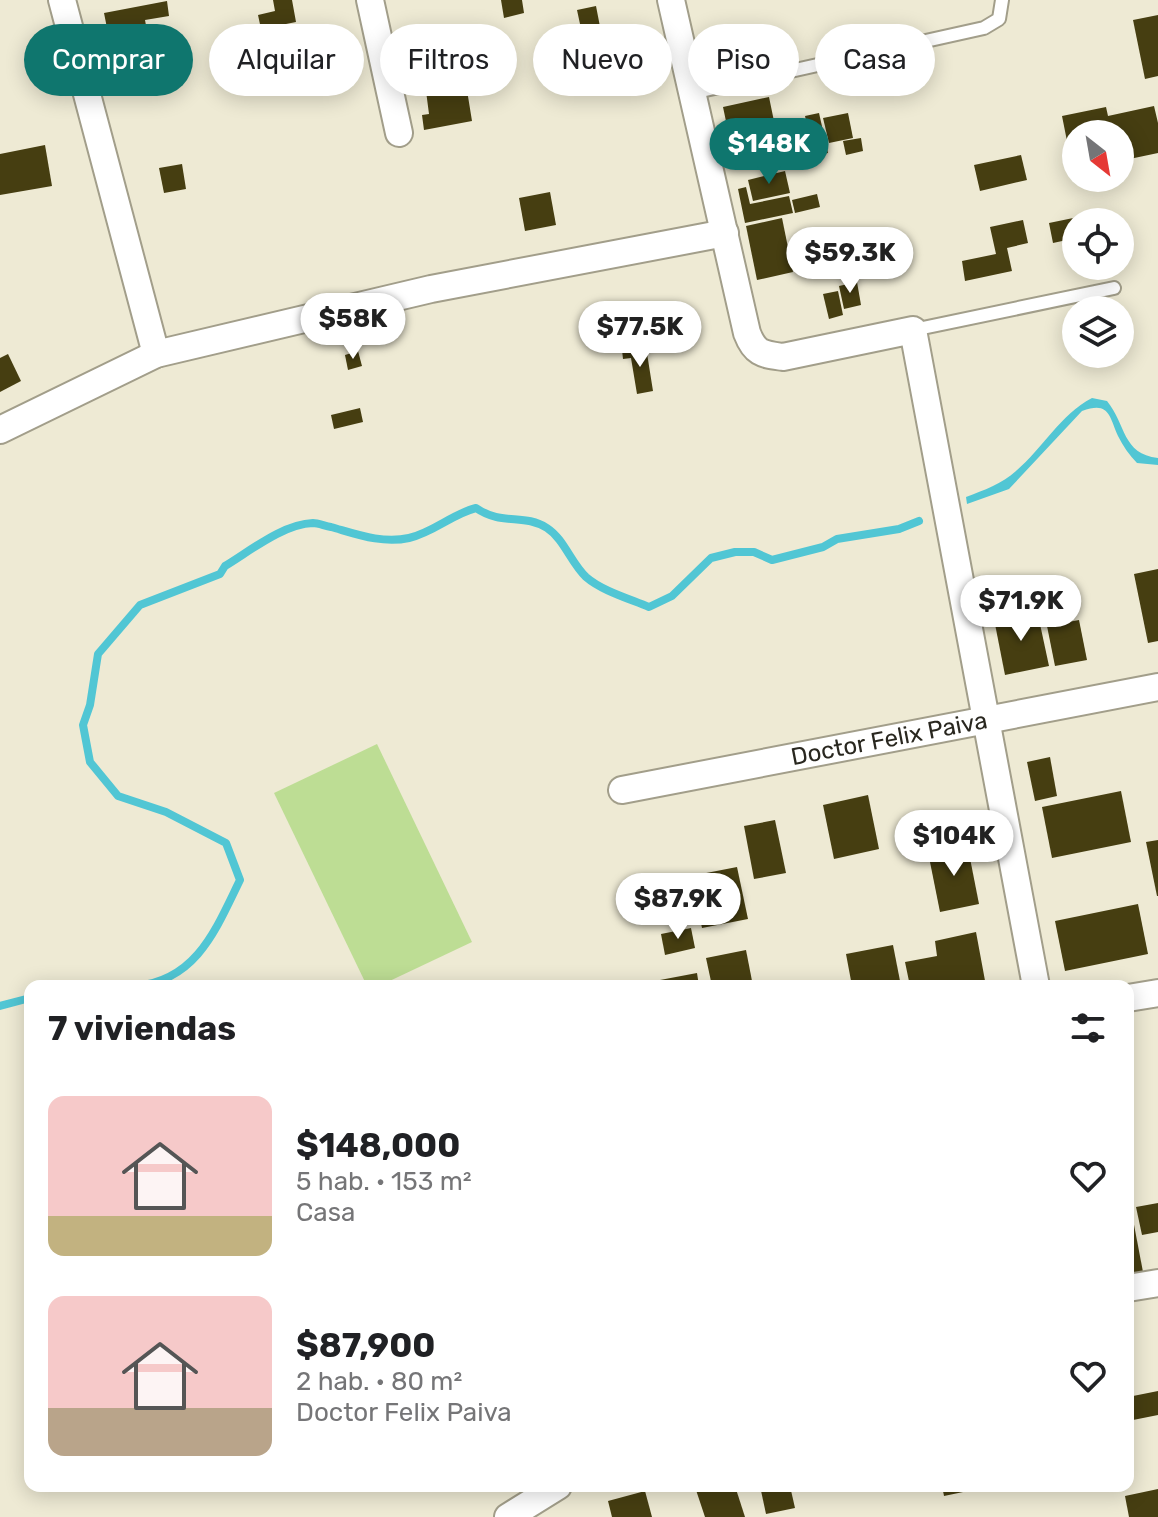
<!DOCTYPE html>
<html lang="es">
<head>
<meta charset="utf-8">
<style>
	body { margin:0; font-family:Rubik,sans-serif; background:#f2f2f2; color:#202124; height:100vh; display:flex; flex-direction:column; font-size:30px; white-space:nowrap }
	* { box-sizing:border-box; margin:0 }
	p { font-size:26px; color:#757577 }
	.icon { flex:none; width:44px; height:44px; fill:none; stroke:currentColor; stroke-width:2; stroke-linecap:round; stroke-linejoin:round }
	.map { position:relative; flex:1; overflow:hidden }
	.sheet { position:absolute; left:24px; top:980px; width:1110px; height:512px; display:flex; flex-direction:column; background:#fff; border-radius:16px; box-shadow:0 4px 20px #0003 }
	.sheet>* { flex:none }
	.top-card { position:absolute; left:24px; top:24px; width:1110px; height:72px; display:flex; gap:16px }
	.needle { width:52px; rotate:149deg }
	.fabs { position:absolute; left:1062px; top:120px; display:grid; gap:16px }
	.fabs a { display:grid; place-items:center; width:72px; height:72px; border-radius:50%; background:#fff; box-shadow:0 4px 20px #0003; font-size:40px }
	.price { position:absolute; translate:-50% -68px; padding:0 18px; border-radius:28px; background:#fff; color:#222; font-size:26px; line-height:52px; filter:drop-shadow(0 2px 4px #0008) }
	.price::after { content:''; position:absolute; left:50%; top:48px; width:24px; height:18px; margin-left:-12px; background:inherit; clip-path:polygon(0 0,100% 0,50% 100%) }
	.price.on { background:#0f766e; color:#fff }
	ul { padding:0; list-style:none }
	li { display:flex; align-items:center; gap:24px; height:200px; padding:0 24px }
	li span { display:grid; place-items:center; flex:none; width:224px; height:160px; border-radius:16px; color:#555 }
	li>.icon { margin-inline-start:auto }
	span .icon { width:96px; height:96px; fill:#fffc; stroke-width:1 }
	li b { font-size:34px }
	h2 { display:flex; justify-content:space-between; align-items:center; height:96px; padding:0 24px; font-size:34px }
	.tag { padding:0 28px; border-radius:36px; background:#fff; box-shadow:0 4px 20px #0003; font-size:28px; line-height:72px }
	.tag.on { background:#0f766e; color:#fff }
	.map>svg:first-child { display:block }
</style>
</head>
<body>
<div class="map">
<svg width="1158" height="1517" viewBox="0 0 1158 1517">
	<rect width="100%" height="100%" fill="#eeead4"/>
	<!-- green -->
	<polygon fill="#bddd94" points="377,744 472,942 379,986 367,986 274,793"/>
	<!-- water -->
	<path fill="#51c6d4" d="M1092,398L1107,401C1126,424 1122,454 1158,458V465L1137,463C1129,455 1123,446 1118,436C1109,415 1109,401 1082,411L1009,489L967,504L966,497C984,490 1002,484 1016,471C1043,448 1060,415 1092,398Z"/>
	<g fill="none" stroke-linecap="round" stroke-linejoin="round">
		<!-- stream -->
		<g stroke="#51c6d4" stroke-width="8">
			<path d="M66,986L73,984C93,984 116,988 136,986C197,980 216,929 240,880L226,843L166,812L118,796L90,762L83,725L90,705L98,654L140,605L220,574L225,566C250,551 283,524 313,523C318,523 325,526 331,527C356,534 382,544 409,538C434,532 452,514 476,508C502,526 524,513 547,528C564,539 571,563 586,577C602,591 630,599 649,607L672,596L711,558L735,552H754L772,560L823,547L837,539L899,529L919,521"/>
			<polyline points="0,1006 30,998"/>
		</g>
	</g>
	<!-- building -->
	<g fill="#463e11">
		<polygon points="273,0 292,0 296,22 261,29 258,15 275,11"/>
		<polygon points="501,0 522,0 524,13 504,18"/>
		<polygon points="167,1 169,16 145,20 148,36 110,43 104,13"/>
		<polygon points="596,6 602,37 562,44 560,28 580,24 577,10"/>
		<polygon points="1158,15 1158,76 1145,79 1133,20"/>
		<polygon points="466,84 472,121 424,130 422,115 429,114 426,91"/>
		<polygon points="769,97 775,126 802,120 810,160 783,165 776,130 743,137 744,143 731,145 723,107"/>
		<polygon points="1154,106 1158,123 1158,153 1120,161 1120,134 1112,134 1110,124 1080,130 1081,134 1076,134 1076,170 1073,171 1062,116 1106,107 1108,116"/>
		<polygon points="819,113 828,153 814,156 805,116"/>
		<polygon points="848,113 853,138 829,143 823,118"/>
		<polygon points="861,138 863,151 846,155 843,141"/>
		<polygon points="45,145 52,186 0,195 0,154"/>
		<polygon points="1021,155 1027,180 980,191 974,165"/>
		<polygon points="182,164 186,189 164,193 159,168"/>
		<polygon points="785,171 790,193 753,201 748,180"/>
		<polygon points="746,187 750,204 789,196 793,213 745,223 738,189"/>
		<polygon points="550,192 556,225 525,231 519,198"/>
		<polygon points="817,194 820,207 795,213 792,200"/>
		<polygon points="1083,216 1084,222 1076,222 1076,238 1053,243 1049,223"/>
		<polygon points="782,218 793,272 757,280 746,226"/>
		<polygon points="1023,220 1028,243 1007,248 1012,271 965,281 962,261 996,254 990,227"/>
		<polygon points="857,282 861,305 844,309 839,286"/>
		<polygon points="838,291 843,315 829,319 823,294"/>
		<polygon points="646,347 653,391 637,394 631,358 623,359 622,350"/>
		<polygon points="358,351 362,366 348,370 345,355"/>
		<polygon points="8,354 21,381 0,392 0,358"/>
		<polygon points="360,408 363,422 334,429 331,415"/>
		<polygon points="1158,569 1158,641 1148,643 1134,574"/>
		<polygon points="1037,610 1049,666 1005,675 994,619"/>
		<polygon points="1079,620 1087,660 1055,666 1047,626"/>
		<polygon points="1050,757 1057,796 1035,801 1027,762"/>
		<polygon points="1121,791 1131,842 1052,858 1042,807"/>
		<polygon points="868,795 879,849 834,859 823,805"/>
		<polygon points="775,820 786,873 754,879 744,826"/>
		<polygon points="1158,840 1158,896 1157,896 1146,842"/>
		<polygon points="967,843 979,904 940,912 928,852"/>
		<polygon points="737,867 748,919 702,928 691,876"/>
		<polygon points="1138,904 1148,954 1065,971 1055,921"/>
		<polygon points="691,928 695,948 665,955 661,934"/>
		<polygon points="976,932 986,986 910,986 905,962 937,956 935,941"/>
		<polygon points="893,945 901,986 852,986 846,954"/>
		<polygon points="746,950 753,986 712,986 706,958"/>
		<polygon points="697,973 699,986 661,986 660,980"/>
		<polygon points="1158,1203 1158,1232 1142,1235 1136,1207"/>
		<polygon points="1131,1209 1143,1272 1128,1275 1128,1210"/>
		<polygon points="1158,1391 1158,1415 1128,1421 1128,1397"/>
		<polygon points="711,1486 735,1486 745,1517 705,1517 696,1490"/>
		<polygon points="760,1486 790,1486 795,1508 766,1514"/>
		<polygon points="942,1486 987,1486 987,1487 944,1496"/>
		<polygon points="1158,1489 1158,1517 1129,1517 1125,1496"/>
		<polygon points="645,1491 652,1517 612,1517 608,1501"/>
	</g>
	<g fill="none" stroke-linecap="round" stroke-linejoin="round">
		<!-- service casing -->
		<g stroke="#a29e8a" stroke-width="16">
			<g id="service">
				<polyline points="692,93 984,28 999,19 1002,0"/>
				<polyline points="913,330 1114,288"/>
			</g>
		</g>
		<!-- minor casing -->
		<g stroke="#a29e8a" stroke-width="30">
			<g id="minor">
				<polyline points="62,0 156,354"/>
				<polyline points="370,0 399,133"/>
				<path d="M671,0L747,333C755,354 763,354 783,357L913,330L1036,986"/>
				<polyline points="0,430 156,354 431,289 725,233"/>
				<path id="s1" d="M622,790L1158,687"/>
				<polyline points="1128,998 1158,993"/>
				<polyline points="1128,1288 1158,1283"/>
				<polyline points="508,1517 558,1486"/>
			</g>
		</g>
		<!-- service -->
		<use href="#service" stroke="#fff" stroke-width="12"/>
		<!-- minor -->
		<use href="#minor" stroke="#fff" stroke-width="26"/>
	</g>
	<g text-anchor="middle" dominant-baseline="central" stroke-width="8" stroke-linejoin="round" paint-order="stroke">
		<!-- street labels -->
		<g font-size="24" fill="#29271f" stroke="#fbf7e1">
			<text stroke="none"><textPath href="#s1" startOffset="272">Doctor Felix Paiva</textPath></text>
		</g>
	</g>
</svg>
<div class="fabs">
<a><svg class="needle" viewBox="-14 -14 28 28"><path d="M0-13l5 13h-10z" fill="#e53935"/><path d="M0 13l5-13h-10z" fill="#757577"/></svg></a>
<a><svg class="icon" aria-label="locate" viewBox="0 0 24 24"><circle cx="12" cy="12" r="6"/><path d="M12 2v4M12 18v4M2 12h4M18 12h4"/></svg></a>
<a><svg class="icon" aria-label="layers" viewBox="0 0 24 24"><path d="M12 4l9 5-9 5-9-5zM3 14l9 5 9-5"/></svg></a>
</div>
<b class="price on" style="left:769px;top:186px">$148K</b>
<b class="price" style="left:850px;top:295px">$59.3K</b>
<b class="price" style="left:353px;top:361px">$58K</b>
<b class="price" style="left:640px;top:369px">$77.5K</b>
<b class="price" style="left:1021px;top:643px">$71.9K</b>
<b class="price" style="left:954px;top:878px">$104K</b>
<b class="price" style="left:678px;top:941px">$87.9K</b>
<div class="top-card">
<a class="tag on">Comprar</a>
<a class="tag">Alquilar</a>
<a class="tag">Filtros</a>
<a class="tag">Nuevo</a>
<a class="tag">Piso</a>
<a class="tag">Casa</a>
</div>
<section class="sheet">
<h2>7 viviendas<svg class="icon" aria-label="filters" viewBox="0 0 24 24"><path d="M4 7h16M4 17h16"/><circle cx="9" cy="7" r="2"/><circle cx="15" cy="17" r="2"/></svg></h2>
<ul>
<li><span style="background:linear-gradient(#f6c9c9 75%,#c2b280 0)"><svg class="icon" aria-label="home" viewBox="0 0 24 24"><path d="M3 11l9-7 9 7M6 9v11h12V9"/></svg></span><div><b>$148,000</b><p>5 hab. · 153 m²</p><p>Casa</p></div><svg class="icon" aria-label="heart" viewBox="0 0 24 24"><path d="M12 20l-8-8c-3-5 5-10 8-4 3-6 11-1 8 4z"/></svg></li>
<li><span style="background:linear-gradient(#f6c9c9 70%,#b9a48a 0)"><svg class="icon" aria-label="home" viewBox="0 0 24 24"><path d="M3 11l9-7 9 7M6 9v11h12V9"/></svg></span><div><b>$87,900</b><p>2 hab. · 80 m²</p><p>Doctor Felix Paiva</p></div><svg class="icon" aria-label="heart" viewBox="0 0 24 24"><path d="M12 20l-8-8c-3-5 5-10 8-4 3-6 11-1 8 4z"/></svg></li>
</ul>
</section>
</div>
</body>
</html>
